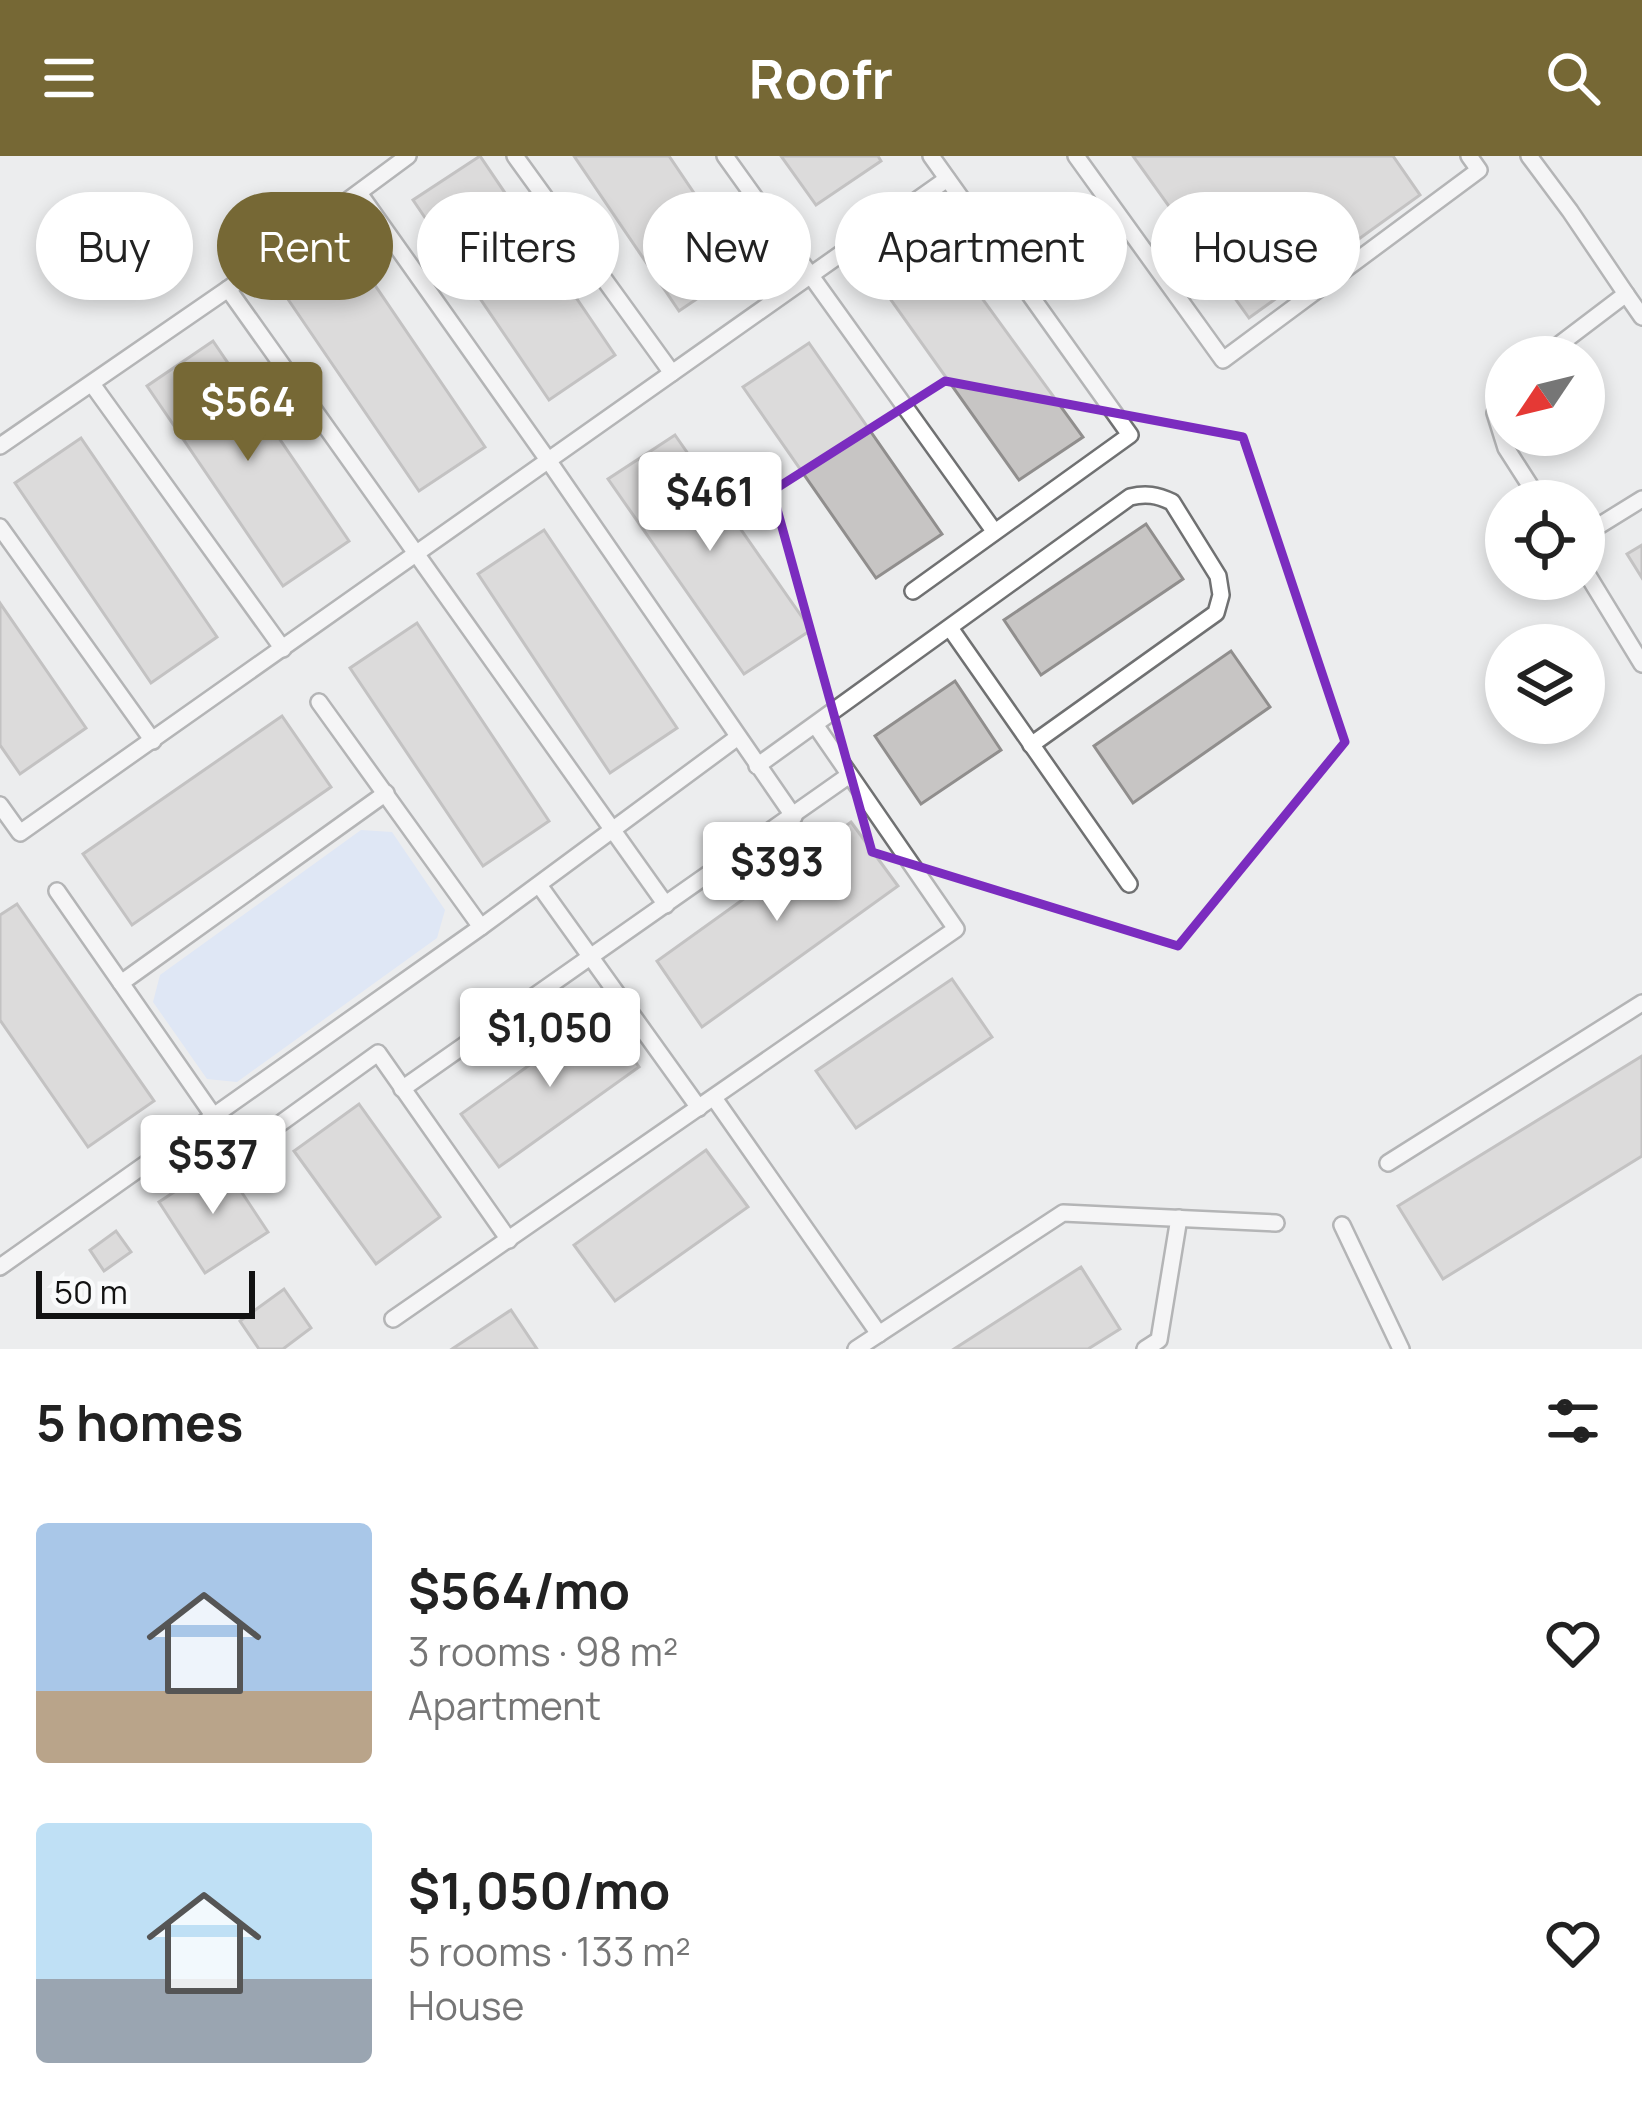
<!DOCTYPE html>
<html lang="en">
<head>
<meta charset="utf-8">
<style>
	body { margin:0; font-family:Manrope,sans-serif; background:#f6f6f6; color:#222; height:100vh; display:flex; flex-direction:column; font-size:45px; white-space:nowrap }
	* { box-sizing:border-box; margin:0 }
	p { font-size:39px; color:#767676 }
	.icon { flex:none; width:66px; height:66px; fill:none; stroke:currentColor; stroke-width:2; stroke-linecap:round; stroke-linejoin:round }
	.map { position:relative; height:1193px; overflow:hidden }
	.panel { display:flex; flex-direction:column; background:#fff; flex:1 }
	.panel>* { flex:none }
	.banner { position:absolute; left:36px; top:36px; width:1572px; height:108px; display:flex; gap:24px }
	.needle { width:78px; rotate:235deg }
	.controls { position:absolute; left:1485px; top:180px; display:grid; gap:24px }
	.controls a { display:grid; place-items:center; width:120px; height:120px; border-radius:50%; background:#fff; box-shadow:0 6px 18px #0003; font-size:60px }
	.scale { position:absolute; left:36px; bottom:30px; width:219px; box-sizing:border-box; padding-left:12px; border:6px solid #121212; border-top:0; font-size:33px; line-height:42px; white-space:nowrap; color:#121212; -webkit-text-stroke:9px #f9fafb; paint-order:stroke }
	.price { position:absolute; translate:-50% -102px; padding:0 27px; border-radius:12px; background:#fff; color:#222; font-size:39px; line-height:78px; filter:drop-shadow(0 3px 6px #0008) }
	.price::after { content:''; position:absolute; left:50%; top:72px; width:36px; height:27px; margin-left:-18px; background:inherit; clip-path:polygon(0 0,100% 0,50% 100%) }
	.price.current { background:#766835; color:#fff }
	ul { padding:0; list-style:none }
	li { display:flex; align-items:center; gap:36px; height:300px; padding:0 36px }
	li span { display:grid; place-items:center; flex:none; width:336px; height:240px; border-radius:12px; color:#555 }
	li>.icon { margin-inline-start:auto }
	span .icon { width:144px; height:144px; fill:#fffc; stroke-width:1 }
	li b { font-size:51px }
	h2 { display:flex; justify-content:space-between; align-items:center; height:144px; padding:0 36px; font-size:51px }
	.pill { padding:0 42px; border-radius:54px; background:#fff; box-shadow:0 6px 18px #0003; font-size:42px; line-height:108px }
	.pill.current { background:#766835; color:#fff }
	header { display:flex; justify-content:space-between; align-items:center; height:156px; padding:0 36px; background:#766835; color:#fff; font-size:54px; font-weight:700 }
	.map>svg:first-child { display:block }
</style>
</head>
<body>
<header><svg class="icon" aria-label="menu" viewBox="0 0 24 24"><path d="M4 6h16M4 12h16M4 18h16"/></svg>Roofr<svg class="icon" aria-label="search" viewBox="0 0 24 24"><circle cx="10" cy="10" r="6"/><path d="M15 15l6 6"/></svg></header>
<div class="map">
<svg width="1642" height="1193" viewBox="0 0 1642 1193">
	<rect width="100%" height="100%" fill="#ecedee"/>
	<!-- green -->
	<polygon fill="#cedffc" points="361,674 392,676 445,754 437,782 237,926 207,923 153,846 160,819"/>
	<!-- building -->
	<g fill="#c7c5c4" stroke="#908e8d" stroke-width="3">
		<polygon points="480,0 615,199 549,244 413,44"/>
		<polygon points="574,0 669,0 744,111 679,155"/>
		<polygon points="781,0 878,0 881,5 816,49"/>
		<polygon points="1133,0 1393,0 1420,39 1249,162"/>
		<polygon points="944,90 1083,281 1019,324 884,134"/>
		<polygon points="349,91 485,291 419,335 283,136"/>
		<polygon points="213,185 349,385 283,430 147,230"/>
		<polygon points="809,187 942,378 876,422 743,231"/>
		<polygon points="675,279 811,474 744,518 608,323"/>
		<polygon points="81,282 217,481 151,527 15,327"/>
		<polygon points="1146,368 1183,423 1041,519 1004,464"/>
		<polygon points="544,374 677,572 610,617 478,418"/>
		<polygon points="1642,389 1642,422 1627,398"/>
		<polygon points="0,447 86,572 20,618 0,589"/>
		<polygon points="417,467 549,665 483,710 350,512"/>
		<polygon points="1231,495 1270,551 1133,647 1094,590"/>
		<polygon points="955,525 1001,594 921,648 875,580"/>
		<polygon points="282,560 331,631 132,769 83,698"/>
		<polygon points="851,666 898,730 702,871 657,805"/>
		<polygon points="17,748 154,945 88,991 0,864 0,759"/>
		<polygon points="952,823 992,881 856,972 816,915"/>
		<polygon points="601,858 639,911 499,1011 461,958"/>
		<polygon points="1642,900 1642,1000 1443,1123 1398,1050"/>
		<polygon points="359,948 440,1061 376,1108 294,995"/>
		<polygon points="706,994 748,1051 615,1145 574,1089"/>
		<polygon points="221,1005 268,1076 205,1117 159,1046"/>
		<polygon points="116,1075 131,1096 104,1115 90,1094"/>
		<polygon points="1081,1111 1120,1173 1088,1193 954,1193"/>
		<polygon points="284,1133 311,1172 283,1193 259,1193 240,1165"/>
		<polygon points="511,1154 537,1193 452,1193"/>
	</g>
	<g fill="none" stroke-linecap="round" stroke-linejoin="round">
		<!-- service casing -->
		<g stroke="#707172" stroke-width="20">
			<g id="service">
				<polyline points="515,0 672,217"/>
				<polyline points="725,0 994,375"/>
				<polyline points="1076,0 1223,204 1479,14 1469,0"/>
				<polyline points="1529,0 1570,55 1626,138 1543,201"/>
				<polyline points="359,37 548,304 794,661"/>
				<polyline points="228,133 666,749"/>
				<polyline points="1626,138 1642,161"/>
				<polyline points="92,228 283,493"/>
				<polyline points="1506,234 1495,257 1506,292 1540,345"/>
				<polyline points="0,290 228,133 408,0"/>
				<polyline points="0,371 153,585"/>
				<polyline points="1584,379 1642,343"/>
				<polyline points="1584,413 1642,508"/>
				<polyline points="913,435 1130,279 931,0"/>
				<polyline points="950,472 1129,728"/>
				<polyline points="319,546 481,771"/>
				<path d="M757,610L1130,341C1146,337 1157,339 1172,346L1218,420L1221,439L1216,457L1031,589"/>
				<polyline points="0,649 20,677 947,23"/>
				<polyline points="539,729 699,952"/>
				<polyline points="57,735 215,962"/>
				<polyline points="121,827 386,637"/>
				<polyline points="402,933 848,620"/>
				<polyline points="714,942 879,1178"/>
				<polyline points="267,977 378,897 509,1084"/>
				<polyline points="1388,1007 1642,847"/>
				<polyline points="1342,1069 1401,1193"/>
				<polyline points="0,1111 481,771 738,581"/>
				<polyline points="393,1163 956,773 816,570"/>
				<polyline points="856,1193 1063,1057 1276,1067"/>
				<polyline points="1145,1193 1159,1184 1179,1062"/>
			</g>
		</g>
		<!-- service -->
		<use href="#service" stroke="#fff" stroke-width="15"/>
	</g>
	<!-- marked area -->
	<path d="M0 0H1642V1193H0ZM945,225L1243,281L1345,586L1178,790L872,696L772,335Z" fill="#ecedee" fill-opacity=".55" fill-rule="evenodd"/>
	<path fill="none" stroke="#7b2cbf" stroke-width="9" stroke-linejoin="round" d="M945,225L1243,281L1345,586L1178,790L872,696L772,335Z"/>
</svg>
<div class="controls">
<a><svg class="needle" viewBox="-14 -14 28 28"><path d="M0-13l5 13h-10z" fill="#e53935"/><path d="M0 13l5-13h-10z" fill="#767676"/></svg></a>
<a><svg class="icon" aria-label="locate" viewBox="0 0 24 24"><circle cx="12" cy="12" r="6"/><path d="M12 2v4M12 18v4M2 12h4M18 12h4"/></svg></a>
<a><svg class="icon" aria-label="layers" viewBox="0 0 24 24"><path d="M12 4l9 5-9 5-9-5zM3 14l9 5 9-5"/></svg></a>
</div>
<div class="scale">50 m</div>
<b class="price current" style="left:248px;top:308px">$564</b>
<b class="price" style="left:710px;top:398px">$461</b>
<b class="price" style="left:777px;top:768px">$393</b>
<b class="price" style="left:550px;top:934px">$1,050</b>
<b class="price" style="left:213px;top:1061px">$537</b>
<div class="banner">
<a class="pill">Buy</a>
<a class="pill current">Rent</a>
<a class="pill">Filters</a>
<a class="pill">New</a>
<a class="pill">Apartment</a>
<a class="pill">House</a>
</div>
</div>
<section class="panel">
<h2>5 homes<svg class="icon" aria-label="filters" viewBox="0 0 24 24"><path d="M4 7h16M4 17h16"/><circle cx="9" cy="7" r="2"/><circle cx="15" cy="17" r="2"/></svg></h2>
<ul>
<li><span style="background:linear-gradient(#a9c7e8 70%,#b9a48a 0)"><svg class="icon" aria-label="home" viewBox="0 0 24 24"><path d="M3 11l9-7 9 7M6 9v11h12V9"/></svg></span><div><b>$564/mo</b><p>3 rooms · 98 m²</p><p>Apartment</p></div><svg class="icon" aria-label="heart" viewBox="0 0 24 24"><path d="M12 20l-8-8c-3-5 5-10 8-4 3-6 11-1 8 4z"/></svg></li>
<li><span style="background:linear-gradient(#bfe0f5 65%,#9aa5b1 0)"><svg class="icon" aria-label="home" viewBox="0 0 24 24"><path d="M3 11l9-7 9 7M6 9v11h12V9"/></svg></span><div><b>$1,050/mo</b><p>5 rooms · 133 m²</p><p>House</p></div><svg class="icon" aria-label="heart" viewBox="0 0 24 24"><path d="M12 20l-8-8c-3-5 5-10 8-4 3-6 11-1 8 4z"/></svg></li>
</ul>
</section>
</body>
</html>
